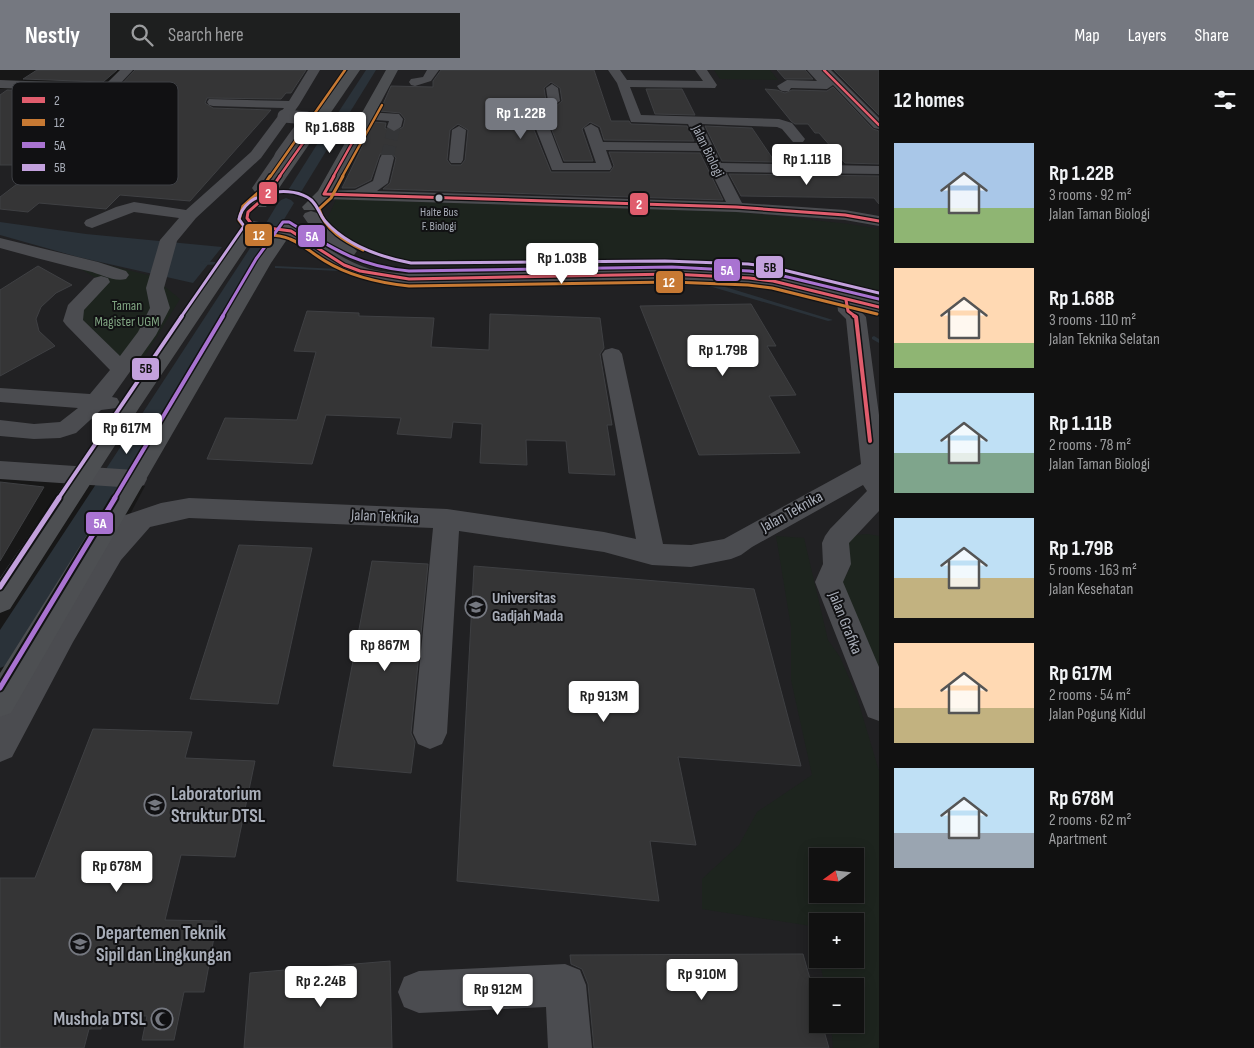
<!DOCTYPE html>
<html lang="en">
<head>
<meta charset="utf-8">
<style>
	body { margin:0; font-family:"Sofia Sans Condensed",sans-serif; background:#1e1f1f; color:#f1f3f6; height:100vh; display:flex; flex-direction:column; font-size:19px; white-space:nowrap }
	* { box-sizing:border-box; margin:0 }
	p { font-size:16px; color:#9c9d9f }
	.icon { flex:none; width:28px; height:28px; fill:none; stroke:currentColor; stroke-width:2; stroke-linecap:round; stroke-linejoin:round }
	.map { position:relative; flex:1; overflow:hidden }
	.side { display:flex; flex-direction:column; background:#111; width:375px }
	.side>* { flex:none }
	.needle { width:32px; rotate:255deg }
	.buttons { position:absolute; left:809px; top:778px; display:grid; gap:10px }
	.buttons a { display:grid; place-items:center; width:55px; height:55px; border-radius:0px; background:#111; box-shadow:0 2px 12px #0003,0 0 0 1px #303131; font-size:25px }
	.price { position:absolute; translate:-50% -42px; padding:0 11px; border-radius:5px; background:#fff; color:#222; font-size:16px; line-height:32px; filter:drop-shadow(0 1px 2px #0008) }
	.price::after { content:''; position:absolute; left:50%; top:30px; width:15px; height:11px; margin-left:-8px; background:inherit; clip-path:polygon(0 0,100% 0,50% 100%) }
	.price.active { background:#757880; color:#fff }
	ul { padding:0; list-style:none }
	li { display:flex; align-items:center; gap:15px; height:125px; padding:0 15px }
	li span { display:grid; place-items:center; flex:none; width:140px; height:100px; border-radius:0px; color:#555 }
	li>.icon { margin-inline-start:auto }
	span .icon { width:60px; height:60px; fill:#fffc; stroke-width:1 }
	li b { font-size:21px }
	h2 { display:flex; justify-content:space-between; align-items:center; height:60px; padding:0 15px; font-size:21px }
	header { display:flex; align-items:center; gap:30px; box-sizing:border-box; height:70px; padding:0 25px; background:#757880; color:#fff }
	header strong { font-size:24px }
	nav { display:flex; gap:28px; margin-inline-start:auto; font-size:18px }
	.search { width:350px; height:45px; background:#1e1f1f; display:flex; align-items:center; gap:12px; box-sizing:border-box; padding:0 18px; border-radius:0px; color:#9c9d9f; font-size:19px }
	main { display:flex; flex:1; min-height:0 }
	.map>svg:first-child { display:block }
</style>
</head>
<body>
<header>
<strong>Nestly</strong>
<div class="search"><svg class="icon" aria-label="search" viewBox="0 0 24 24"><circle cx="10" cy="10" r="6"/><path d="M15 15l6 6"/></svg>Search here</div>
<nav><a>Map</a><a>Layers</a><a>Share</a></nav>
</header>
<main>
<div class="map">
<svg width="879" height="978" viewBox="0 0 879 978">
	<rect width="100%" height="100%" fill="#171717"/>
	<!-- built -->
	<path fill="#212123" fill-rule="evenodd" d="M122,0H879V978H0V660L128,448L145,416L0,406V19L96,21ZM818,786H855V824H818ZM818,851H855V889H818ZM818,916H855V954H818Z"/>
	<!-- green -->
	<g fill="#1d241e" fill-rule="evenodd">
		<polygon points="714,0 770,0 778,10 720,9"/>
		<polygon points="336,129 738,142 849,154 879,159 879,220 748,192 473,197 404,192 358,178 339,167 326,152"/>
		<polygon points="80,188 152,206 180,229 143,289 135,297 96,270 76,252 78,239 104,213 71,193"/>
		<polygon points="867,464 879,466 879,611 839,518 850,498 847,493 844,475 857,465"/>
		<path d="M776,466L804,468L828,570L840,587L856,624L879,701V978H833L831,954H855V916H825L819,889H855V851H818L817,883L811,856L702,839V809L739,775L757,742L812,705L791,610V557ZM818,786H855V824H818Z"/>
	</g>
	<!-- water -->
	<polygon fill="#2a3239" points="0,152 86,164 222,177 193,213 78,187 0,165"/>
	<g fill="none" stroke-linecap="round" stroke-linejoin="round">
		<!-- stream -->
		<g fill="#2a3239" fill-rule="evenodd">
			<path d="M200,191L215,192L217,193C214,196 203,195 200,192Z"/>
			<polygon points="275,196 339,199 341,200 339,201 277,198 275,198"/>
			<polygon points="533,210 709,212 833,250 828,251 709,216 535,213 532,211"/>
			<polygon points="874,266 879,269 879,273 872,269 872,267"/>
		</g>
		<!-- canal -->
		<g fill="#2a3239" fill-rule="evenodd">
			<polygon points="366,0 376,0 342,55 334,55 332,52"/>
			<polygon points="333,56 339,60 301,122 299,125 289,125 287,122 328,57"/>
			<polygon points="286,128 291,130 294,133 280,156 268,156 266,153 278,133 281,130"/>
			<polygon points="264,164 270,166 272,169 124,408 118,410 120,414 116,420 10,594 0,598 0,560 100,408 107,406 104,402 108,396 256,169 258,166"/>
		</g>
	</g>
	<!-- building -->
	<g fill="#353536" stroke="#3f4043" fill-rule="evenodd">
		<polygon points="37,0 117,0 103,12 23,9"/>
		<polygon points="135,0 306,0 291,23 286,23 281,29 207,28 205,33 213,38 271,40 190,131 120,125 106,139 39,133 28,142 0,139 0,127 42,95 0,95 0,25 7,20 103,24 116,20"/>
		<path d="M441,0H594L611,51H629L631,54L687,56L694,71L604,70L600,57L590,52L582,59L593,91H564L550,55L538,54L534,60L551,102H610L614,96L609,82L700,83L723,130L383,119L390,113L396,88L392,83L380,84L371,110L355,118H342L374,52L386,53L385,58L393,63L403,57L405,49L400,43L380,41L391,16L433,17V11ZM551,12L560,18L562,31L555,37L546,31L544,18ZM458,54L468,60L465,90L461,95H451L447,90L450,60Z"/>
		<polygon points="777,0 805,0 813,9 785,9"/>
		<polygon points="834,0 879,0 879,45"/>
		<polygon points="833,17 873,59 879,61 879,94 845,93 819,63 815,63 808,54 795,54 791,51 765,19 777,20 785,23 792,20 827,21"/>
		<polygon points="646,19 682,19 695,45 655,44"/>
		<polygon points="705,56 752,58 775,92 722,91"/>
		<polygon points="729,104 879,106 879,134 874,128 741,126"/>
		<polygon points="38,196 72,215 56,223 41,237 36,249 39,261 55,276 0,306 0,220"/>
		<polygon points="751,234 776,276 767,276 796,325 769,326 800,383 699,385 640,236"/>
		<polygon points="307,241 359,243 359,246 434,248 431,277 489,280 490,244 600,248 604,278 600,284 612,355 607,355 615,405 569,403 566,371 526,370 527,395 480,393 482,354 453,352 451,368 397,364 401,348 326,345 312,394 207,389 225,348 297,350 316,282 294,281"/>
		<polygon points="0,412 44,417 0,491"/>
		<polygon points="239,475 312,478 278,634 190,629"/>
		<polygon points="372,491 428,494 411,663 415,672 411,703 333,696"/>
		<polygon points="474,496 754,519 801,696 678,687 696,775 650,771 659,831 457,811"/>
		<polygon points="93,659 192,662 185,688 255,691 235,787 181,785 165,850 217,851 204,922 184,922 174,970 142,970 147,946 104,946 101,959 89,959 84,978 0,978 0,808 35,808"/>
		<polygon points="803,884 818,937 818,954 822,954 829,978 594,978 588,914 582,899 571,894 570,885"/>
		<polygon points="390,891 392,978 244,978 250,903"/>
	</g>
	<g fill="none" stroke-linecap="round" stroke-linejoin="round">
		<!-- minor-tunnel -->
		<polyline stroke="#343537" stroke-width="13" stroke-dasharray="13 6" stroke-linecap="butt" points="387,88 394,57"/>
		<!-- minor -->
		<g fill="#4b4c50" fill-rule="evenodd">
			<polygon points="120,0 133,0 115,19 103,22 0,18 0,10 103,14 107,13"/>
			<polygon points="308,0 320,0 299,35 261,88 196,148 177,171 164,218 170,238 156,265 112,327 117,328 120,333 117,338 101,340 76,363 60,368 34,369 0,366 0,350 34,354 60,352 78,338 0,332 0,318 90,324 110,300 66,255 63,251 68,235 94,208 101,206 108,208 110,212 84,240 83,250 120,286 138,262 150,238 146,218 160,170 179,148 134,142 92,158 86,156 84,153 86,150 116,137 134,132 186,140 251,82 284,38 213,36 209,35 207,32 209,29 289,31"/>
			<polygon points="427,0 439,0 431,11 415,16 411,15 409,12 411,9 423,7"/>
			<polygon points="608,0 620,0 627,10 703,11 695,0 707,0 717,15 715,18 630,17 641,45 779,49 792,53 805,69 803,72 793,72 782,59 777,57 702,54 721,93 879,96 879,104 726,102 742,133 845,140 879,146 879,156 845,150 736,142 324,129 319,127 316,124 319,121 355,120 373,111 380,88 382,85 392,85 394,88 388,113 377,121 726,132 701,81 606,80 612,97 610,100 552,100 536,59 538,56 548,56 550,59 563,93 596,93 584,58 591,54 598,58 603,72 697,73 688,54 631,52 617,13"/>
			<path d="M807,0H831L879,48V59L874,58L833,15L827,19L791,18L789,21C783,22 780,21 777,16L787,10L817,11Z"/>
			<polygon points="552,14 558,18 560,31 554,35 548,31 546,18"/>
			<polygon points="367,42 399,44 403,49 401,57 394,61 387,57 389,51 362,49 361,46 362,43"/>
			<polygon points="459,56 466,60 463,90 461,93 451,93 449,90 452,60"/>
			<polygon points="281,82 286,83 288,86 268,118 274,126 272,129 260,129 252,118 276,83"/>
			<path d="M311,141L317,143L334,161L357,181L354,185C337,189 312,160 303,146L305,143Z"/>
			<path d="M286,154L292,155C317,171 342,190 370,199C383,202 396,203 409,204L672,199L773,205L838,221L846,218L853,220L856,226L879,231V243L857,237L866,247L879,345V441L849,473L851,494L843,512L879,597V651L868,647L815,512L823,494L822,473L825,466L830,459L867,421L863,415L752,477L741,485L731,489L691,497L652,495L604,482L459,461L447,663L442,674L430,679L418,674L413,663L433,458L189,448L150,457L121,490L73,572L12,687L0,692V644L51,554L103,473L93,470L89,463L93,456L161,433L189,428L447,439L604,462L636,469L602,284L605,280L612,278L619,280L622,284L663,474L691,475L724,469L861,394L846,249L838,241L837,232L773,217L672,209L409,214C349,211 329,192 280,163L278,159L280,155Z"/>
			<path d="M0,168L98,192L126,201L129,205L126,209C113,212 101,204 88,201C59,194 29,186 0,178Z"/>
			<polygon points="0,391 135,400 144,403 147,409 144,415 135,418 0,409"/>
			<polygon points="565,894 580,900 586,915 592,978 548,978 546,937 419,943 404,937 398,922 404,907 419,901"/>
		</g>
		<!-- major -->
		<g fill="#4d4f52" fill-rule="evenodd">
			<polygon points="348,0 360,0 266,137 254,137 252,134"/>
			<polygon points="386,0 398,0 332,124 316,140 304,140 302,137 318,121"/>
			<polygon points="253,151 259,152 261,156 139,338 10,539 0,543 0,508 122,329 247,152"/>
			<polygon points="286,154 292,155 294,159 271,193 11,643 0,647 0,603 126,403 253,193 280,155"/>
		</g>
		<!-- minor-bridge -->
		<polyline stroke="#4b4c50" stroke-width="13" points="281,86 307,50 307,48 284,46"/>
		<!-- bus-1-far2 casing -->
		<g stroke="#111113" stroke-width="4.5">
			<g id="bus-1-far2">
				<polyline points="824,0 879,55"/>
				<polyline points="279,107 315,56 361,57 333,107"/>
			</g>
		</g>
		<!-- bus-1-far1 casing -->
		<g stroke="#111113" stroke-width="5.5">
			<g id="bus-1-far1">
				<polyline points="280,106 266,126 248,142 247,148 253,156 291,161 344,195 360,201 409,209 672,204 749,208 773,211 879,237"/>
				<polyline points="334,106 324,124 736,137 845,145 879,151"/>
				<polyline points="846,230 848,241 856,247"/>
			</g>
		</g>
		<!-- bus-1 casing -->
		<g stroke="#111113" stroke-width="7">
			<polyline id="bus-1" points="854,246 856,247 870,371"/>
		</g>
		<!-- bus-2-far1 casing -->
		<g stroke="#111113" stroke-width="4.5">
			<g id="bus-2-far1">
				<polyline points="270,107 345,0"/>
				<polyline points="342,107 382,35"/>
			</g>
		</g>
		<!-- bus-2 casing -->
		<g stroke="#111113" stroke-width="5.5">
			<g id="bus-2">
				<path d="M270,106L260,121L243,136L239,150C255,174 268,159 290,169C303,174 313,184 325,191C351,207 380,213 409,216L672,212L748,215L772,218L877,244"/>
				<path d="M343,106L331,128L319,139C325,160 345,171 363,180"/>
			</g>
		</g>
		<!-- bus-3-far2 casing -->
		<g stroke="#111113" stroke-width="5.5">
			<path id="bus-3-far2" d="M222,247L256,189L283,152H289C332,178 358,196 409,201L672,197L749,201L775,204L879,229"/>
		</g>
		<!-- bus-3-far1 casing -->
		<g stroke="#111113" stroke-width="7">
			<polyline id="bus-3-far1" points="114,429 223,246"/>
		</g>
		<!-- bus-3 casing -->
		<g stroke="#111113" stroke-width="9">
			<polyline id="bus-3" points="0,618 115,428"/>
		</g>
		<!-- bus-4-far2 casing -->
		<g stroke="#111113" stroke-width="5.5">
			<path id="bus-4-far2" d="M181,247L244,156L239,149C244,123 286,115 307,127C317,132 319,144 325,151C347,176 380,187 411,193L665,191L748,194L771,197L879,223"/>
		</g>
		<!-- bus-4-far1 casing -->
		<g stroke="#111113" stroke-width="7">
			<polyline id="bus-4-far1" points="58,429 182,246"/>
		</g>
		<!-- bus-4 casing -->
		<g stroke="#111113" stroke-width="9">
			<polyline id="bus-4" points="0,517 59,428"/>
		</g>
		<!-- bus-1-far2 -->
		<use href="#bus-1-far2" stroke="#e05d6d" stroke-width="2.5"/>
		<!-- bus-1-far1 -->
		<use href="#bus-1-far1" stroke="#e05d6d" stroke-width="3"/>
		<!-- bus-1 -->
		<use href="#bus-1" stroke="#e05d6d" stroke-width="4"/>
		<!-- bus-2-far1 -->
		<use href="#bus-2-far1" stroke="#c77933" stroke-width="2.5"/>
		<!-- bus-2 -->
		<use href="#bus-2" stroke="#c77933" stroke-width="3"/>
		<!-- bus-3-far2 -->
		<use href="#bus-3-far2" stroke="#a973d1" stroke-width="3"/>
		<!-- bus-3-far1 -->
		<use href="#bus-3-far1" stroke="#a973d1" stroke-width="4"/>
		<!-- bus-3 -->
		<use href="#bus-3" stroke="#a973d1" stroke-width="5"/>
		<!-- bus-4-far2 -->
		<use href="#bus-4-far2" stroke="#c3a1dd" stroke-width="3"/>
		<!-- bus-4-far1 -->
		<use href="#bus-4-far1" stroke="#c3a1dd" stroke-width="4"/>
		<!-- bus-4 -->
		<use href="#bus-4" stroke="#c3a1dd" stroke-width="5"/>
	</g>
	<!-- icons -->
	<defs>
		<g id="university-ring" transform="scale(1.125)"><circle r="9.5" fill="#111113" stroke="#757880" stroke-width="1.5"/><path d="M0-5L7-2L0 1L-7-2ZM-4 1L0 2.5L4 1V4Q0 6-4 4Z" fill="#757880"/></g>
		<g id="mosque-ring" transform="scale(1.125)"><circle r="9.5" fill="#111113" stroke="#757880" stroke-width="1.5"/><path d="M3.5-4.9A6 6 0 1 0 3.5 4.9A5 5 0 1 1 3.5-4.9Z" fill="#757880"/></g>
	</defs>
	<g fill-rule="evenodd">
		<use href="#university-ring" x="476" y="537"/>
		<use href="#university-ring" x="155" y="735"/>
		<use href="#university-ring" x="80" y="874"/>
		<use href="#mosque-ring" x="162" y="949"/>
	</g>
	<!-- markers -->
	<circle fill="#a8adb8" stroke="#111113" stroke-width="2" cx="439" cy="128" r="4.5"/>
	<g text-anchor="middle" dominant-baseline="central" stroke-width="4" stroke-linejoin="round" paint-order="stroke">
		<!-- far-bus labels -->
		<g font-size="12" fill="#a8adb8" stroke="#111113">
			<text x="439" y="142">Halte Bus<tspan x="439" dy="14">F. Biologi</tspan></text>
		</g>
		<!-- far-street labels -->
		<g font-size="14" fill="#a8adb8" stroke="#111113">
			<text transform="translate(708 81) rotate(64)">Jalan Biologi</text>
		</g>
		<!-- far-park labels -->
		<g font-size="14" fill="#7fa381" stroke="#111113">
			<text x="127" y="235">Taman<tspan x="127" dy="16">Magister UGM</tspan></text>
		</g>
		<!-- street labels -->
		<g font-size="16" fill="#a8adb8" stroke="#111113">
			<text transform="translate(792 442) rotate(-29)">Jalan Teknika</text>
			<text transform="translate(385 447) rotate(3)">Jalan Teknika</text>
			<text transform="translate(845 553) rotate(68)">Jalan Grafika</text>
		</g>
		<!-- poi labels -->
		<g font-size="16" font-weight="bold" fill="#a8adb8" stroke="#111113" text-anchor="start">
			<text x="492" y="528">Universitas<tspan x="492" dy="18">Gadjah Mada</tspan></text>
		</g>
		<!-- near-poi labels -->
		<g font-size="19" font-weight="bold" fill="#a8adb8" stroke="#111113" text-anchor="start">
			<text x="171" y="724">Laboratorium<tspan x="171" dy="22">Struktur DTSL</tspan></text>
			<text x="96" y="863">Departemen Teknik<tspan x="96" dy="22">Sipil dan Lingkungan</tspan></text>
			<text x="146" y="949" text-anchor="end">Mushola DTSL</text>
		</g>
	</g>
	<!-- legend -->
	<rect x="12" y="12" width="166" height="103" rx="8" fill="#111113" stroke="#3e4045" stroke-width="1"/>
	<rect x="22" y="27" width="23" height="6" fill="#e05d6d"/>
	<rect x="22" y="49" width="23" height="7" fill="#c77933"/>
	<rect x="22" y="72" width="23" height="6" fill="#a973d1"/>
	<rect x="22" y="94" width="23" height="7" fill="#c3a1dd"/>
	<g font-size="14" fill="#a8adb8">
		<text x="54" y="35">2</text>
		<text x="54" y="57">12</text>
		<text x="54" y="80">5A</text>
		<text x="54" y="102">5B</text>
	</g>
	<g stroke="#111113" stroke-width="2">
		<rect x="258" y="111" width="20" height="24" rx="5" fill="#e05d6d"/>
		<rect x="629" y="122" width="20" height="24" rx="5" fill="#e05d6d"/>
		<rect x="244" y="153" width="29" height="24" rx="5" fill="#c77933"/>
		<rect x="297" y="154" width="29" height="24" rx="5" fill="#a973d1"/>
		<rect x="755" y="185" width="29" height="24" rx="5" fill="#c3a1dd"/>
		<rect x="713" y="188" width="28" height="24" rx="5" fill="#a973d1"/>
		<rect x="655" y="200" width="29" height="24" rx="5" fill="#c77933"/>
		<rect x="131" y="287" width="29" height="24" rx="5" fill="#c3a1dd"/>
		<rect x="85" y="441" width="29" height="24" rx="5" fill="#a973d1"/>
	</g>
	<g font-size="14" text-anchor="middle" font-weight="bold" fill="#fff">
		<text x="268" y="128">2</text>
		<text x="639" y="139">2</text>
		<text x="259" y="170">12</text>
		<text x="312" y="171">5A</text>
		<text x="727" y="205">5A</text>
		<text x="669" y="217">12</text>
		<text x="100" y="458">5A</text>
	</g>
	<g font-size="14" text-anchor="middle" font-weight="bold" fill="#111">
		<text x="770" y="202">5B</text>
		<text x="146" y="303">5B</text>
	</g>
</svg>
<div class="buttons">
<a><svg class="needle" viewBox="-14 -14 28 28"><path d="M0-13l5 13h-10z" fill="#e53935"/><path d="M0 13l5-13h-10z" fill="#9c9d9f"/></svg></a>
<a>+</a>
<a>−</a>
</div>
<b class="price active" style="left:521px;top:70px">Rp 1.22B</b>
<b class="price" style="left:330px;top:84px">Rp 1.68B</b>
<b class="price" style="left:807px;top:116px">Rp 1.11B</b>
<b class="price" style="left:562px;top:215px">Rp 1.03B</b>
<b class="price" style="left:723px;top:307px">Rp 1.79B</b>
<b class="price" style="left:127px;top:385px">Rp 617M</b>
<b class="price" style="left:385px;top:602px">Rp 867M</b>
<b class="price" style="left:604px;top:653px">Rp 913M</b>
<b class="price" style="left:117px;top:823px">Rp 678M</b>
<b class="price" style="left:702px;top:931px">Rp 910M</b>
<b class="price" style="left:321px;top:938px">Rp 2.24B</b>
<b class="price" style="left:498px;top:946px">Rp 912M</b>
</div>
<section class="side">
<h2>12 homes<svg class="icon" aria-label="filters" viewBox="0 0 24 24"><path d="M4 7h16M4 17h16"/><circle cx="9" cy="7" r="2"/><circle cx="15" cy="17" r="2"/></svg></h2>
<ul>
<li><span style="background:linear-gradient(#a9c7e8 65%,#8fb573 0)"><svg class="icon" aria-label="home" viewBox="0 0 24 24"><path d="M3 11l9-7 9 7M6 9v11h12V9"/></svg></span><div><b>Rp 1.22B</b><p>3 rooms · 92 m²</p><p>Jalan Taman Biologi</p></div></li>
<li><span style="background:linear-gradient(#ffd9b3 75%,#8fb573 0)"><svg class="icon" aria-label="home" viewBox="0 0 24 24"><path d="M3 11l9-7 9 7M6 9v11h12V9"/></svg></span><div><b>Rp 1.68B</b><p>3 rooms · 110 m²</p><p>Jalan Teknika Selatan</p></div></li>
<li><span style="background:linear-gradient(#bfe0f5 60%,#7fa58c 0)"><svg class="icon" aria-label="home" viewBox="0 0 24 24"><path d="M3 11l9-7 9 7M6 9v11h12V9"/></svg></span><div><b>Rp 1.11B</b><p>2 rooms · 78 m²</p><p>Jalan Taman Biologi</p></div></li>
<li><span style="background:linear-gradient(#bfe0f5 60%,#c2b280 0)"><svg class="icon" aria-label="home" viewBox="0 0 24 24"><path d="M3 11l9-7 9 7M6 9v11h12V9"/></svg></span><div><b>Rp 1.79B</b><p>5 rooms · 163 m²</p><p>Jalan Kesehatan</p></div></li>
<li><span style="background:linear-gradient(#ffd9b3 65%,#c2b280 0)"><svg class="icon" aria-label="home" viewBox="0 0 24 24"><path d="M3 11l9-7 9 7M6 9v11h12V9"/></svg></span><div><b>Rp 617M</b><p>2 rooms · 54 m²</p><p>Jalan Pogung Kidul</p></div></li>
<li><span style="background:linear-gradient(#bfe0f5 65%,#9aa5b1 0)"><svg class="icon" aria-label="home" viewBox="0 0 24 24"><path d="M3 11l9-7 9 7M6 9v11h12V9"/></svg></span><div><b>Rp 678M</b><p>2 rooms · 62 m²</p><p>Apartment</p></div></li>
</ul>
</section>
</main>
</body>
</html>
